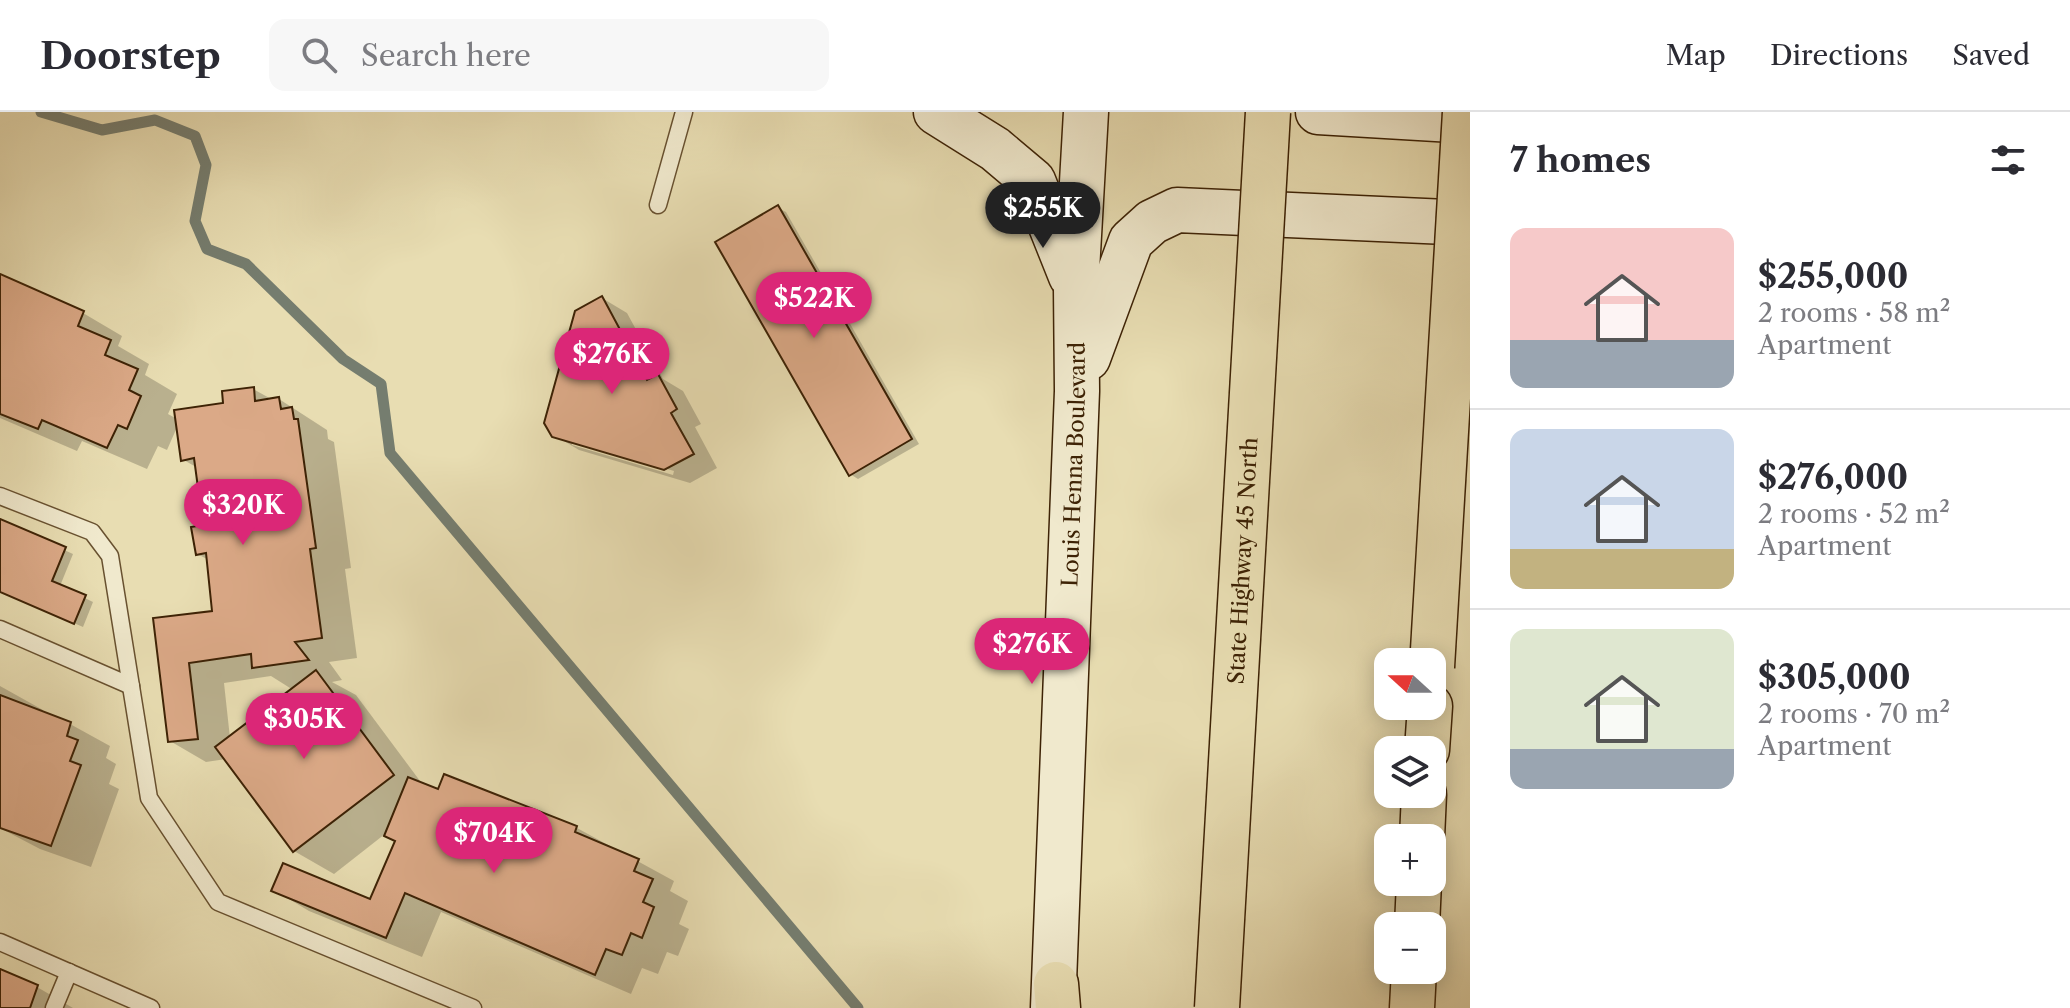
<!DOCTYPE html>
<html lang="en">
<head>
<meta charset="utf-8">
<style>
	body { margin:0; font-family:"Libre Caslon Text",serif; background:#f7f7f7; color:#2b2b33; height:100vh; display:flex; flex-direction:column; font-size:30px; white-space:nowrap }
	* { box-sizing:border-box; margin:0 }
	p { font-size:26px; color:#7c7c81 }
	.icon { flex:none; width:44px; height:44px; fill:none; stroke:currentColor; stroke-width:2; stroke-linecap:round; stroke-linejoin:round }
	.map { position:relative; flex:1; overflow:hidden }
	.details { display:flex; flex-direction:column; background:#fff; width:600px }
	.details>* { flex:none }
	.needle { width:52px; rotate:291deg }
	.controls { position:absolute; left:1374px; top:536px; display:grid; gap:16px }
	.controls a { display:grid; place-items:center; width:72px; height:72px; border-radius:16px; background:#fff; box-shadow:0 4px 20px #0003; font-size:40px }
	.price { position:absolute; translate:-50% -68px; padding:0 18px; border-radius:28px; background:#db2777; color:#fff; font-size:26px; line-height:52px; filter:drop-shadow(0 2px 4px #0008) }
	.price::after { content:''; position:absolute; left:50%; top:48px; width:24px; height:18px; margin-left:-12px; background:inherit; clip-path:polygon(0 0,100% 0,50% 100%) }
	.price.selected { background:#222; color:#fff }
	ul { padding:0; list-style:none }
	li { display:flex; align-items:center; gap:24px; height:200px; padding:0 40px }
	li+li { border-top:2px solid #e1e1e2 }
	li span { display:grid; place-items:center; flex:none; width:224px; height:160px; border-radius:16px; color:#555 }
	li>.icon { margin-inline-start:auto }
	span .icon { width:96px; height:96px; fill:#fffc; stroke-width:1 }
	li b { font-size:34px }
	h2 { display:flex; justify-content:space-between; align-items:center; height:96px; padding:0 40px; font-size:34px }
	header { display:flex; align-items:center; gap:48px; box-sizing:border-box; height:112px; padding:0 40px; background:#fff; border-bottom:2px solid #e1e1e2 }
	header strong { font-size:38px }
	nav { display:flex; gap:44px; margin-inline-start:auto; font-size:28px }
	.search { width:560px; height:72px; background:#f7f7f7; display:flex; align-items:center; gap:20px; box-sizing:border-box; padding:0 28px; border-radius:16px; color:#7c7c81; font-size:30px }
	main { display:flex; flex:1; min-height:0 }
	.map>svg:first-child { display:block }
</style>
</head>
<body>
<header>
<strong>Doorstep</strong>
<div class="search"><svg class="icon" aria-label="search" viewBox="0 0 24 24"><circle cx="10" cy="10" r="6"/><path d="M15 15l6 6"/></svg>Search here</div>
<nav><a>Map</a><a>Directions</a><a>Saved</a></nav>
</header>
<main>
<div class="map">
<svg width="1470" height="896" viewBox="0 0 1470 896">
	<rect width="100%" height="100%" fill="#e8ddb2"/>
	<filter id="stains"><feTurbulence type="fractalNoise" baseFrequency=".0025" numOctaves="4"/><feColorMatrix values="0 0 0 0 .2 0 0 0 0 .09 0 0 0 0 .02 0 0 0 .5 -.17"/></filter>
	<radialGradient id="worn" r=".72"><stop offset=".6" stop-color="#630" stop-opacity="0"/><stop offset="1" stop-color="#630" stop-opacity=".3"/></radialGradient>
	<!-- shadow -->
	<g fill="#0003" fill-rule="evenodd">
		<polygon points="778,96 786,100 919,332 858,367 850,362"/>
		<path d="M0,164L83,201L122,224L118,234L149,252L145,263L177,282L168,302L177,307L226,292L253,277L273,288L279,287L327,318L328,327L334,330L351,456L345,457L357,546L329,550L342,568L332,570L356,583L423,673L439,679L510,688L577,716L674,769L670,779L688,789L679,812L689,817L678,844L667,840L658,862L642,856L631,882L441,800L422,845L309,799L274,778L372,789L397,729L385,722L334,762L294,739L226,647L206,650L170,629L155,507L214,500L209,448L197,442L205,415L196,355L182,347L178,313L167,338L158,334L147,357L82,329L77,339L0,306ZM271,564L290,576L298,575L230,626L224,571Z"/>
		<path d="M602,186L627,201L663,267L683,279L701,312L695,315L717,356L690,371L579,338L554,323ZM572,329L674,359L673,363L572,333Z"/>
		<polygon points="0,409 73,442 60,474 93,490 83,515 0,479"/>
		<polygon points="0,574 43,598 42,601 70,612 110,634 106,646 116,652 109,672 119,677 91,755 40,737 0,716"/>
		<polygon points="0,859 37,875 73,896 0,896"/>
	</g>
	<g fill="none" stroke-linecap="round" stroke-linejoin="round">
		<!-- stream -->
		<polyline stroke="#757d6f" stroke-width="11" points="41,0 102,18 155,8 195,24 206,53 195,109 207,137 246,152 343,247 381,272 390,341 858,896"/>
	</g>
	<!-- building -->
	<g fill="#dba987" stroke="#3d2205" stroke-width="2">
		<polygon points="778,93 912,327 849,364 715,130"/>
		<polygon points="0,162 84,199 78,214 111,228 105,243 138,257 129,278 141,284 127,317 118,313 107,336 42,308 38,317 0,302"/>
		<polygon points="602,184 647,268 658,262 677,297 671,301 694,342 664,358 552,325 544,311 575,199"/>
		<polygon points="254,275 255,289 279,285 281,297 292,295 294,307 298,307 316,436 310,437 322,526 295,530 309,548 252,556 251,542 189,551 198,627 168,630 153,506 212,499 206,441 196,443 191,415 203,413 194,346 181,349 174,298 223,291 222,279"/>
		<polygon points="0,407 66,435 52,469 86,483 74,512 0,480"/>
		<polygon points="316,558 394,663 293,740 215,635"/>
		<polygon points="0,583 71,610 67,624 78,628 70,649 81,653 51,734 0,716"/>
		<polygon points="444,662 577,714 575,720 639,747 634,759 653,767 643,790 654,795 642,826 631,821 622,843 606,837 595,863 405,781 386,826 271,779 283,751 370,787 395,729 384,724 408,665 438,677"/>
		<polygon points="0,857 38,873 30,896 0,896"/>
	</g>
	<g fill="none" stroke-linecap="round" stroke-linejoin="round">
		<!-- lane casing -->
		<g stroke="#685130" stroke-width="19">
			<g id="lane">
				<polyline points="658,93 684,0"/>
				<polyline points="0,384 92,420 110,444 149,686 218,790 473,896"/>
				<polyline points="0,517 131,574"/>
				<polyline points="0,830 151,896"/>
				<polyline points="54,896 69,860"/>
			</g>
		</g>
		<!-- secondary casing -->
		<g stroke="#3d2205" stroke-width="47">
			<g id="secondary">
				<polyline points="936,0 995,37 1033,69 1071,164"/>
				<polyline points="1318,0 1470,9"/>
				<polyline points="1088,246 1131,129 1152,110 1177,98 1470,111"/>
				<path id="s1" d="M1053,896L1077,279L1076,176L1086,0"/>
			</g>
		</g>
		<!-- highway casing -->
		<g stroke="#3d2205" stroke-width="47">
			<g id="highway">
				<polyline points="1427,638 1430,594"/>
				<polyline points="1422,726 1424,682"/>
				<polyline points="1417,814 1419,770"/>
				<polyline points="1056,872 1058,896"/>
				<polyline points="1412,896 1414,858"/>
			</g>
		</g>
		<!-- lane -->
		<use href="#lane" stroke="#f0e9cd" stroke-width="16"/>
		<!-- secondary -->
		<use href="#secondary" stroke="#f0e9cd" stroke-width="44"/>
		<!-- highway -->
		<use href="#highway" stroke="#e8ddb2" stroke-width="44"/>
		<!-- highway-bridge casing -->
		<g stroke="#3d2205" stroke-width="47" stroke-linecap="butt">
			<g id="highway-bridge">
				<polyline points="1432,555 1465,0"/>
				<path id="s2" d="M1217,896L1268,0"/>
			</g>
		</g>
		<!-- highway-bridge -->
		<use href="#highway-bridge" stroke="#e8ddb2" stroke-width="44"/>
	</g>
	<g text-anchor="middle" dominant-baseline="central" stroke-width="6" stroke-linejoin="round" paint-order="stroke">
		<!-- street labels -->
		<g font-size="22" fill="#3d2205" stroke="#f0e9cd">
			<text stroke="none"><textPath href="#s1" startOffset="544">Louis Henna Boulevard</textPath></text>
			<text stroke="none"><textPath href="#s2" startOffset="448">State Highway 45 North</textPath></text>
		</g>
	</g>
	<rect width="100%" height="100%" filter="url(#stains)"/>
	<rect width="100%" height="100%" fill="url(#worn)"/>
</svg>
<div class="controls">
<a><svg class="needle" viewBox="-14 -14 28 28"><path d="M0-13l5 13h-10z" fill="#e53935"/><path d="M0 13l5-13h-10z" fill="#7c7c81"/></svg></a>
<a><svg class="icon" aria-label="layers" viewBox="0 0 24 24"><path d="M12 4l9 5-9 5-9-5zM3 14l9 5 9-5"/></svg></a>
<a>+</a>
<a>−</a>
</div>
<b class="price selected" style="left:1043px;top:138px">$255K</b>
<b class="price" style="left:814px;top:228px">$522K</b>
<b class="price" style="left:612px;top:284px">$276K</b>
<b class="price" style="left:243px;top:435px">$320K</b>
<b class="price" style="left:1032px;top:574px">$276K</b>
<b class="price" style="left:304px;top:649px">$305K</b>
<b class="price" style="left:494px;top:763px">$704K</b>
</div>
<section class="details">
<h2>7 homes<svg class="icon" aria-label="filters" viewBox="0 0 24 24"><path d="M4 7h16M4 17h16"/><circle cx="9" cy="7" r="2"/><circle cx="15" cy="17" r="2"/></svg></h2>
<ul>
<li><span style="background:linear-gradient(#f6c9c9 70%,#9aa5b1 0)"><svg class="icon" aria-label="home" viewBox="0 0 24 24"><path d="M3 11l9-7 9 7M6 9v11h12V9"/></svg></span><div><b>$255,000</b><p>2 rooms · 58 m²</p><p>Apartment</p></div></li>
<li><span style="background:linear-gradient(#c9d6e8 75%,#c2b280 0)"><svg class="icon" aria-label="home" viewBox="0 0 24 24"><path d="M3 11l9-7 9 7M6 9v11h12V9"/></svg></span><div><b>$276,000</b><p>2 rooms · 52 m²</p><p>Apartment</p></div></li>
<li><span style="background:linear-gradient(#dfe7d0 75%,#9aa5b1 0)"><svg class="icon" aria-label="home" viewBox="0 0 24 24"><path d="M3 11l9-7 9 7M6 9v11h12V9"/></svg></span><div><b>$305,000</b><p>2 rooms · 70 m²</p><p>Apartment</p></div></li>
</ul>
</section>
</main>
</body>
</html>
